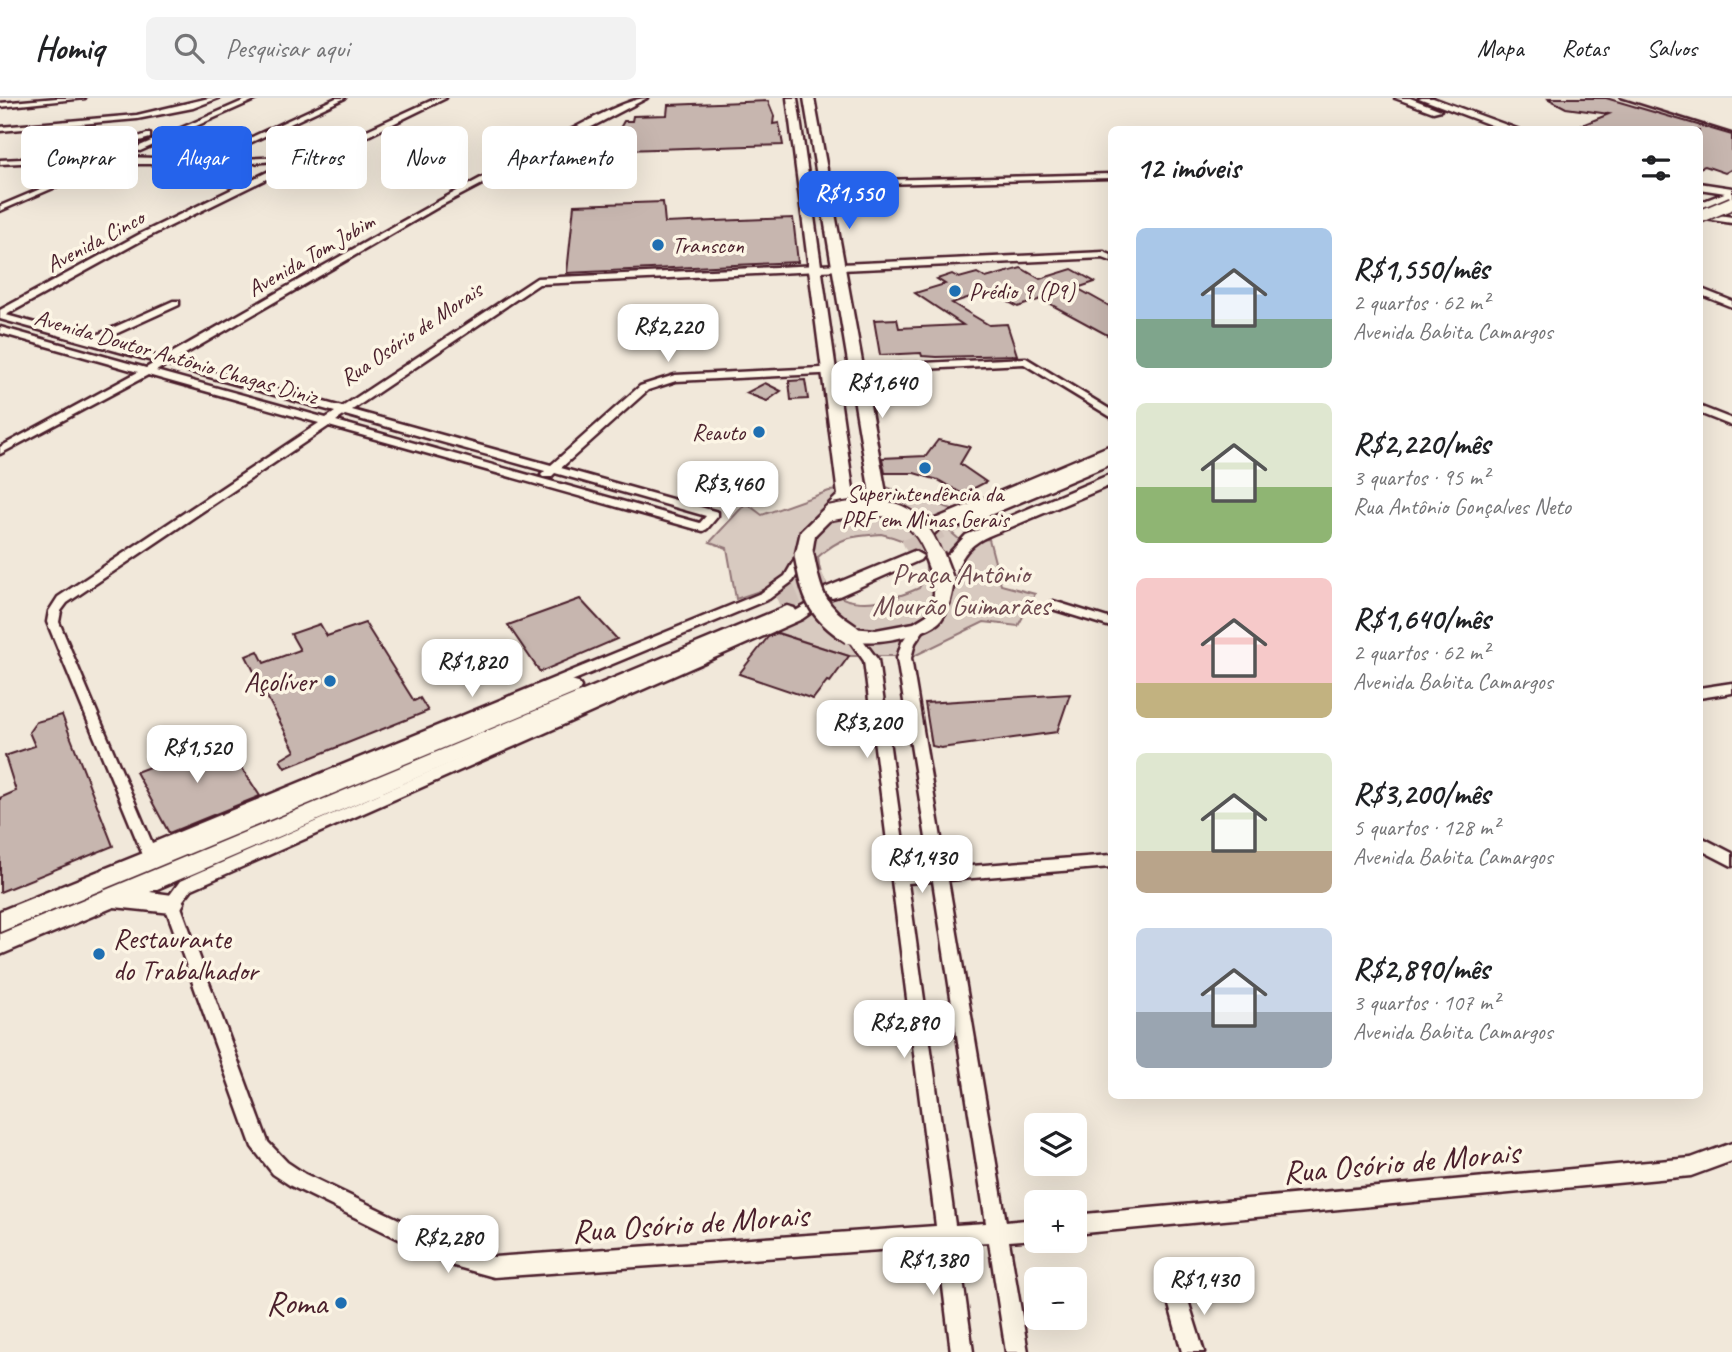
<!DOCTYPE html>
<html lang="pt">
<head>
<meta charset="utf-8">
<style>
	body { margin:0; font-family:Caveat,sans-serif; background:#f2f2f2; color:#202124; height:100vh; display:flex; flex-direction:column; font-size:26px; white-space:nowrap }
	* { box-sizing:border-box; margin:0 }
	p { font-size:23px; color:#757577 }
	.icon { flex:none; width:38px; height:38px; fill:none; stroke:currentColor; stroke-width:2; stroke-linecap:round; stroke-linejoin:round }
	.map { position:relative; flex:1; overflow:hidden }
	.sheet { position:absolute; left:1108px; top:28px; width:595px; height:973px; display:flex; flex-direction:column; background:#fff; border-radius:10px; box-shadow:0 7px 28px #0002 }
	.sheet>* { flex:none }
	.guide { position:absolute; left:21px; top:28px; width:665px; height:63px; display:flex; gap:14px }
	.tools { position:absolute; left:1024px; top:1015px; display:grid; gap:14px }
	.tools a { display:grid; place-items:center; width:63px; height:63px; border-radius:10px; background:#fff; box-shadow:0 7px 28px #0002; font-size:35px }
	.price { position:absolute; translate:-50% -60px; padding:0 16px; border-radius:14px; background:#fff; color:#222; font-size:23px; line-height:46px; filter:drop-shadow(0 2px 4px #0008) }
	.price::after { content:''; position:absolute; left:50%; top:42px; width:21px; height:16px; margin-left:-10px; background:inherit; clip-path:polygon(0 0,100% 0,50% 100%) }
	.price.on { background:#2563eb; color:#fff }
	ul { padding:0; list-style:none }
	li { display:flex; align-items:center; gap:21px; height:175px; padding:0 28px }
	li span { display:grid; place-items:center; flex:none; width:196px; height:140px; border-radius:10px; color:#555 }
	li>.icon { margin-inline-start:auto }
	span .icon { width:84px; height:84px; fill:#fffc; stroke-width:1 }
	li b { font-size:30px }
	h2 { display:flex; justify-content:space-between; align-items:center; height:84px; padding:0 28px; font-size:30px }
	.tag { padding:0 24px; border-radius:10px; background:#fff; box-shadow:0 7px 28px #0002; font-size:24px; line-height:63px }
	.tag.on { background:#2563eb; color:#fff }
	header { display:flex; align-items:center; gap:42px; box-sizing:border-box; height:98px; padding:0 35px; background:#fff; border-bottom:2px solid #e0e0e0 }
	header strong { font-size:33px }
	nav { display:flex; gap:38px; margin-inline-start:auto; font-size:24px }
	.search { width:490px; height:63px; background:#f2f2f2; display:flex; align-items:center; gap:18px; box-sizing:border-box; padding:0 24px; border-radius:10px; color:#757577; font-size:26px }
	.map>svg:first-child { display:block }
</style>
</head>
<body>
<header>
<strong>Homiq</strong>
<div class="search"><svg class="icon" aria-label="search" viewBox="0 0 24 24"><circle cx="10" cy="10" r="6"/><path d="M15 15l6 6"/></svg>Pesquisar aqui</div>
<nav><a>Mapa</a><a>Rotas</a><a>Salvos</a></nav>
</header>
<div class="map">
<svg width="1732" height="1254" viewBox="0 0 1732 1254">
	<rect width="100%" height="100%" fill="#f1e8da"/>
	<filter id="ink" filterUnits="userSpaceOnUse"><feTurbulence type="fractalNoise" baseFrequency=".0143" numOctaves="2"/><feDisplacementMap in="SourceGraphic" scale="14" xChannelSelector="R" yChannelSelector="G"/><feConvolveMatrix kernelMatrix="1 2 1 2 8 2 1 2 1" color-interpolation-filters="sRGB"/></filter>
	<g filter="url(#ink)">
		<!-- green -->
		<path fill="#d8cac0" stroke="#917476" stroke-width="2" fill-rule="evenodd" d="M883,388L958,413L938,423L961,443L989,441L1001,487L1035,496L1018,528L984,524L914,558H849L772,533L799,514L774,488L736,501L727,450L710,444L746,405L762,417L829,393ZM881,436C899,440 928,449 926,474C926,479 921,486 919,490C879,508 822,518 818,459C840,439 852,438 881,436Z"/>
		<!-- building -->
		<g fill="#c7b6af" stroke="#4a1f2b" stroke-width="2">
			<polygon points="1547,0 1606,0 1732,37 1732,71 1725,75 1705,68 1699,70 1699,32 1570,32 1609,16 1566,10"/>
			<polygon points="768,3 774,18 773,26 779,25 783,47 594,53 597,37 608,37 614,30 620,30 624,23 632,23 633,18 667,17 668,7"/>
			<polygon points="663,104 665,125 793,120 798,164 567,175 574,107"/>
			<polygon points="1021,170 1040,181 1072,171 1095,184 1077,190 1111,209 1111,239 1041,201 1018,209 988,193 952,205 989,227 1007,226 1017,257 936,259 922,258 921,255 880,257 874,222 897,221 899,230 963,227 915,195 945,186 937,181 952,176 959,180 977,175 986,180"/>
			<polygon points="805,282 808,301 791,302 789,283"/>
			<polygon points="765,285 781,293 767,303 746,295"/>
			<polygon points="938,342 970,349 960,366 986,384 963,396 938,382 914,375 885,375 882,360 926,358"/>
			<polygon points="580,501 617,541 540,574 508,527"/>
			<polygon points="365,525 414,603 420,600 428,613 285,670 280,662 295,653 246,558 258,553 264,565 300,552 291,536 320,526 327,538"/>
			<polygon points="777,535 849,558 830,584 827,583 813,601 739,576 768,539"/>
			<polygon points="1070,596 1057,634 941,650 932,648 925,605"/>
			<polygon points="62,617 113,748 0,794 0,700 16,693 5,658 35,648 29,634 36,624"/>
			<polygon points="223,641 260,698 169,735 136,674"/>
		</g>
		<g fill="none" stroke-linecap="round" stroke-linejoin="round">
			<!-- highway-tunnel-far1 -->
			<polyline stroke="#d0c0b7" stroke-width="16" stroke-dasharray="16 8" stroke-linecap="butt" points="905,450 960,423"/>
			<!-- highway-tunnel -->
			<polyline stroke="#d0c0b7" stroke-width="21" stroke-dasharray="21 10" stroke-linecap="butt" points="778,504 827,483"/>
			<!-- minor casing -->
			<g stroke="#4a1f2b" stroke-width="5">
				<g id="minor">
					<polygon points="57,0 85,0 0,9 0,5"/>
					<polygon points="209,0 219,0 193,10 137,21 0,33 0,29 137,17"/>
					<polygon points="250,0 259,0 140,53 133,51"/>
					<polygon points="336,0 345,0 218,60 211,58"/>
					<path d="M437,0H446L368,38L315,57L146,140L6,217L90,240L173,203H179V207L100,243L163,260C289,188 413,115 541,48C564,36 625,0 647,0L440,108L173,263L342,309L537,180L1104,154L1111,157V163L1103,160L539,186L352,312L551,367L640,288L675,277L1026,260L1111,312V319L1024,266L676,283L648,292L561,370L718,414V418L707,431L703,433L329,328L67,505L61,513L59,524L152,745L761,495L785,478L800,452L804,451L810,455L793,483L769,501L153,757H143L47,524L49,513L58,499L319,325L148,277L0,356V349L138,274L0,235V229L146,270L156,264L0,221V212L140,136L294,61L242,66H109L0,113V108L97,67L84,62L0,66V62L84,58L100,63L123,59L221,62L283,59L304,55L343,43ZM166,267L335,314L326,320L156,273ZM345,317L545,373L541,377L543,379H551L555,375L706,418L700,425L336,323Z"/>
					<polygon points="147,36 150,36 150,40 122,48 118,46"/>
					<polygon points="97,48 100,48 100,52 70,54 66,52"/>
					<polygon points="1111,76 1111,80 803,88 799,86 803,84"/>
					<polygon points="1699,190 1732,203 1732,209 1699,196"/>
					<polygon points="1699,308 1732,321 1732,328 1699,315"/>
					<path d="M815,502L821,506L819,509L802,521L192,791L180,806L268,1044L287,1064L305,1076L463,1152L494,1159L936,1128L864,563L845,536L846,533H856L878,562L907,773L931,771L897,560L902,544L914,527H924L925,530L915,545L911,560L946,770L1111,757V769L948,782L1006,1124L1036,1121V1141L1009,1143L1028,1254H1006L989,1144L958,1146L973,1254H951L938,1148L494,1179L454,1168L291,1088L273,1076L252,1049L164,805L180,783L792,515ZM933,783L986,1125L955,1127L908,785Z"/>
					<polygon points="1053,503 1111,521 1111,529 1049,510 1047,507"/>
					<polygon points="1732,585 1732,595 1699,600 1699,590"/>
					<polygon points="1699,738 1732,755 1732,768 1699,751"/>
					<polygon points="1732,1045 1732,1063 1691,1078 1074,1136 1074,1117 1691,1060"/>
					<polygon points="1176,1186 1183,1189 1186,1196 1204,1254 1182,1254 1166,1196 1169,1189"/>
				</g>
			</g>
			<!-- major casing -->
			<g stroke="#4a1f2b" stroke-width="5">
				<g id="major">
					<polygon points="787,0 797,0 854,398 815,437 812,455 804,460 796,455 801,433 838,397"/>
					<polygon points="804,0 814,0 886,395 898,410 890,415 884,413 870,396"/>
					<polygon points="1395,0 1410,0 1441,12 1433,14"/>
					<polygon points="1419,0 1433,0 1520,32 1504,32"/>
					<polygon points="1699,85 1732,90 1732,96 1699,91"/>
					<polygon points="1699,114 1732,119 1732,125 1699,120"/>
					<polygon points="1111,347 1111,356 940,430 930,440 924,442 916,437 928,424"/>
					<path d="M1111,376V387C1080,400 1049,413 1018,426C1005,432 990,436 979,443C946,464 960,496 941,522C929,538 855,553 842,536L851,530L876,532L914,525L927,517L933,507L935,483L943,462L966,437Z"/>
				</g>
			</g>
			<!-- highway casing -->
			<g stroke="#4a1f2b" stroke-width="5">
				<g id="highway">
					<polygon points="1732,92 1732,100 1699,114 1699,105"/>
					<polygon points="1111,355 1111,366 966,427 960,428 951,423 954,419"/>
					<polygon points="914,453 923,458 920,462 839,498 832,500 823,494 825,490"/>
					<polygon points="787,508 794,510 797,514 794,518 150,794 180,798 184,805 180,812 172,815 114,809 0,857 0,836"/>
					<polygon points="571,582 578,584 581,589 578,594 0,834 0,813"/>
				</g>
			</g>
			<!-- minor -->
			<use href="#minor" fill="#fcf5e5" fill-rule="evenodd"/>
			<!-- major -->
			<use href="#major" fill="#fcf5e5" fill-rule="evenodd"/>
			<!-- highway -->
			<use href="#highway" fill="#fcf5e5" fill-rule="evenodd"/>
			<!-- rail -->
			<polyline stroke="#4a1f2b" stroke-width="2.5" points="1620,0 1732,35"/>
			<!-- major-bridge-far1 casing -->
			<g stroke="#4a1f2b" stroke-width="19" stroke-linecap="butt">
				<g id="major-bridge-far1">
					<path d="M830,415C881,405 915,405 935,459"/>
					<polyline points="804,455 805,459"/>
				</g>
			</g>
			<!-- major-bridge casing -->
			<g stroke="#4a1f2b" stroke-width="24" stroke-linecap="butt">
				<g id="major-bridge">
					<path d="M804,457C812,497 815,513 851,536"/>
					<polyline points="934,457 944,483"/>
				</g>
			</g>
			<!-- highway-bridge casing -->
			<g stroke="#4a1f2b" stroke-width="15" stroke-linecap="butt">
				<polyline id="highway-bridge" points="1699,119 1732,105"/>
			</g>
			<!-- major-bridge-far1 -->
			<use href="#major-bridge-far1" stroke="#fcf5e5" stroke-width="15"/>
			<!-- major-bridge -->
			<use href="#major-bridge" stroke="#fcf5e5" stroke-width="19"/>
			<!-- highway-bridge -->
			<use href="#highway-bridge" stroke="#fcf5e5" stroke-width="12"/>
		</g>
	</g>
	<!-- markers -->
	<g fill="#1f6fb2" stroke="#fcf5e5" stroke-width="2.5">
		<circle cx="658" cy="147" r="7"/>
		<circle cx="955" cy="193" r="7"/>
		<circle cx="759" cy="334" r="7"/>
		<circle cx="925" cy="370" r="7"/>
		<circle cx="330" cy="583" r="7"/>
		<circle cx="99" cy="856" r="7"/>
		<circle cx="341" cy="1205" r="7"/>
	</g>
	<g text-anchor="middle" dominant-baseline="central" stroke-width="7" stroke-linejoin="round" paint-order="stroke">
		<!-- far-street labels -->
		<g font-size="23" fill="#4a1f2b" stroke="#fcf5e5">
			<text transform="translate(95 143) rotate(-28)">Avenida Cinco</text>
			<text transform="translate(311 157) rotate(-30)">Avenida Tom Jobim</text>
			<text transform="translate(411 236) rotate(-34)">Rua Osório de Morais</text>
			<text transform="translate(176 259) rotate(16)">Avenida Doutor Antônio Chagas Diniz</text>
		</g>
		<!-- far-poi labels -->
		<g font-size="23" fill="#4a1f2b" stroke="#fcf5e5" text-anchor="start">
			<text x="672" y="147">Transcon</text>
			<text x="969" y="193">Prédio 9 (P9)</text>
			<text x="745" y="334" text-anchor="end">Reauto</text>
			<text x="925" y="395" text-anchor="middle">Superintendência da<tspan x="925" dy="26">PRF em Minas Gerais</tspan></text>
		</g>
		<!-- park labels -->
		<g font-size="28" fill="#6e4a50" stroke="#fcf5e5">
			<text x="961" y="475">Praça Antônio<tspan x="961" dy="32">Mourão Guimarães</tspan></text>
		</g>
		<!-- poi labels -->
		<g font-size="28" fill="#4a1f2b" stroke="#fcf5e5" text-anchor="end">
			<text x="316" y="583">Açolíver</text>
			<text x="113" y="840" text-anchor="start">Restaurante<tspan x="113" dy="32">do Trabalhador</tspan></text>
		</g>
		<!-- near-street labels -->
		<g font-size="33" fill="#4a1f2b" stroke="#fcf5e5">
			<text transform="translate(1401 1064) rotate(-5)">Rua Osório de Morais</text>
			<text transform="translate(690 1125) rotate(-4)">Rua Osório de Morais</text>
		</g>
		<!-- near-poi labels -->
		<g font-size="33" fill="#4a1f2b" stroke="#fcf5e5" text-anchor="end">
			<text x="327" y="1205">Roma</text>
		</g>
	</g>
</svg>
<div class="tools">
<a><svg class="icon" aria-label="layers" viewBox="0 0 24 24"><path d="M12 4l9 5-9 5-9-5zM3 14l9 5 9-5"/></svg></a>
<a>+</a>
<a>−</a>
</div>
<b class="price on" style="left:849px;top:133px">R$1,550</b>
<b class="price" style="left:668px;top:266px">R$2,220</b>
<b class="price" style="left:882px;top:322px">R$1,640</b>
<b class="price" style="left:728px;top:423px">R$3,460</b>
<b class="price" style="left:472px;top:601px">R$1,820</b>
<b class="price" style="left:867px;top:662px">R$3,200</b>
<b class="price" style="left:197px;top:687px">R$1,520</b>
<b class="price" style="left:922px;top:797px">R$1,430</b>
<b class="price" style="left:904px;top:962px">R$2,890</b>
<b class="price" style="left:448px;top:1177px">R$2,280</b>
<b class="price" style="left:933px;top:1199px">R$1,380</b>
<b class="price" style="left:1204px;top:1219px">R$1,430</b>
<div class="guide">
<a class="tag">Comprar</a>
<a class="tag on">Alugar</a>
<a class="tag">Filtros</a>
<a class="tag">Novo</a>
<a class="tag">Apartamento</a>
</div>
<section class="sheet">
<h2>12 imóveis<svg class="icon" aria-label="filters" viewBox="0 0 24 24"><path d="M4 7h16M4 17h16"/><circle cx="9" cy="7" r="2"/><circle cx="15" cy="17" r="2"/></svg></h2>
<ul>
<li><span style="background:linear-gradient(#a9c7e8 65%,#7fa58c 0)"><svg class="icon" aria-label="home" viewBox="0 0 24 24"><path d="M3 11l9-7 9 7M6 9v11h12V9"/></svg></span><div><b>R$1,550/mês</b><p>2 quartos · 62 m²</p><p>Avenida Babita Camargos</p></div></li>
<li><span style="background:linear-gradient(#dfe7d0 60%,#8fb573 0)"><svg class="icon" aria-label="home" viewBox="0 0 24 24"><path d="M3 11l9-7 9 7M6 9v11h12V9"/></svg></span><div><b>R$2,220/mês</b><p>3 quartos · 95 m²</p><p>Rua Antônio Gonçalves Neto</p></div></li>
<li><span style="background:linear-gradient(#f6c9c9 75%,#c2b280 0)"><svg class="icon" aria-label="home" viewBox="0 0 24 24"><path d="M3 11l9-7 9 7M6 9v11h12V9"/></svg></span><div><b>R$1,640/mês</b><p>2 quartos · 62 m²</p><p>Avenida Babita Camargos</p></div></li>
<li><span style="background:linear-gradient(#dfe7d0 70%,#b9a48a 0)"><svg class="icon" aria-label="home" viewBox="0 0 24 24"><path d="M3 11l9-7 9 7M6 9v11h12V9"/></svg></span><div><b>R$3,200/mês</b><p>5 quartos · 128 m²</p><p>Avenida Babita Camargos</p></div></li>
<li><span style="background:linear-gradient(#c9d6e8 60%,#9aa5b1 0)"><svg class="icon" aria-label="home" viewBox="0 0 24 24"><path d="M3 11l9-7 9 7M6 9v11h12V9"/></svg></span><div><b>R$2,890/mês</b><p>3 quartos · 107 m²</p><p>Avenida Babita Camargos</p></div></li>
</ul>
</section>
</div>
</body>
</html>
